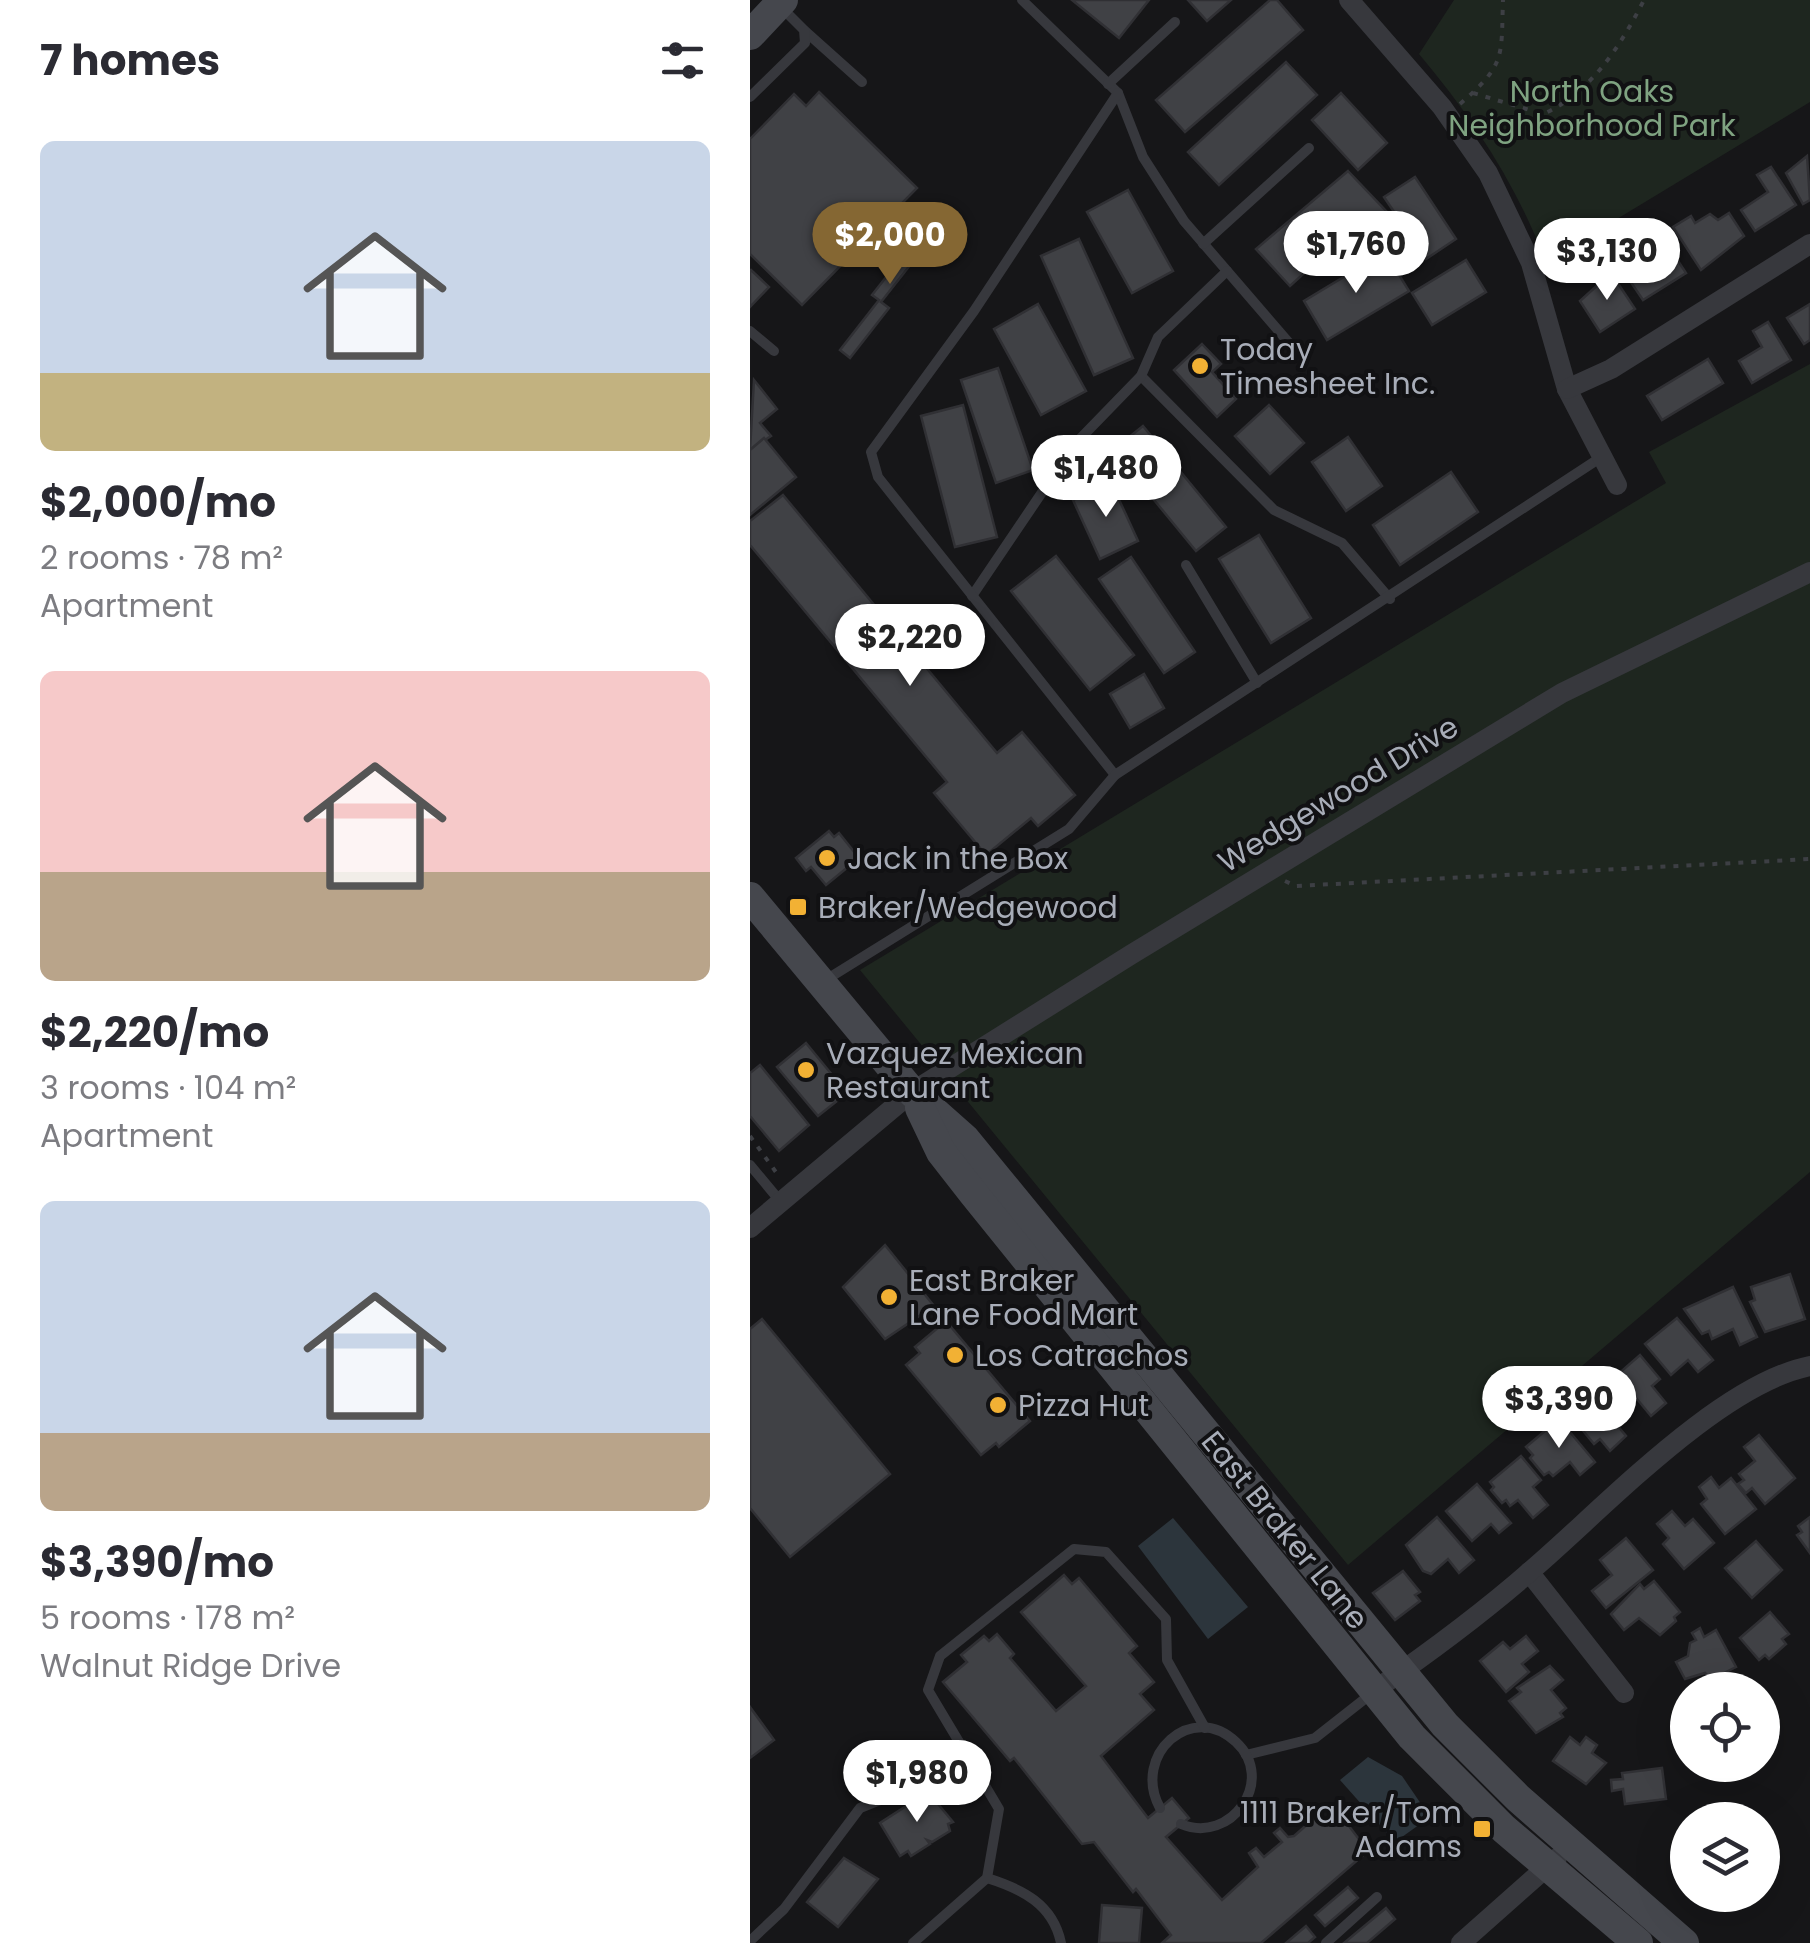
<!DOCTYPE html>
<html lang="en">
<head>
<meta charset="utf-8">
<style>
	body { margin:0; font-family:Poppins,sans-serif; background:#f2f2f3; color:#2b2b33; height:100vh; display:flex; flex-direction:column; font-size:38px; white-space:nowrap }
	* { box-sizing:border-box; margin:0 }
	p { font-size:32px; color:#7c7c81 }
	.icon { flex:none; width:55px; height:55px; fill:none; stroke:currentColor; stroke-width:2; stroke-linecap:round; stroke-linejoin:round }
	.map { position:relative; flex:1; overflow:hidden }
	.details { display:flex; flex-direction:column; background:#fff; width:750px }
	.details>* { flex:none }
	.fabs { position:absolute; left:920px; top:1672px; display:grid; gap:20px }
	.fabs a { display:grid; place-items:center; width:110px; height:110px; border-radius:50%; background:#fff; box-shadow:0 10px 40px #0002; font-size:50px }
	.price { position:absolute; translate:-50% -85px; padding:0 22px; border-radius:35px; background:#fff; color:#222; font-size:32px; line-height:65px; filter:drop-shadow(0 2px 5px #0008) }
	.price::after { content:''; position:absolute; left:50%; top:60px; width:30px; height:22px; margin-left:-15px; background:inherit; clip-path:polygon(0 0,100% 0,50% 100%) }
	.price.active { background:#856733; color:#fff }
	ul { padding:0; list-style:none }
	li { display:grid; align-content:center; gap:20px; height:530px; padding:0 40px }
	li span { display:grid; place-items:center; height:310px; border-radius:15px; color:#555 }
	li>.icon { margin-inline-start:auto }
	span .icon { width:180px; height:180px; fill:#fffc; stroke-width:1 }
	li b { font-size:42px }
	h2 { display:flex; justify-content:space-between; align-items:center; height:120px; padding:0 40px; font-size:42px }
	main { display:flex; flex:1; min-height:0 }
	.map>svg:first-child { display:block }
</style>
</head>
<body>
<main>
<section class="details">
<h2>7 homes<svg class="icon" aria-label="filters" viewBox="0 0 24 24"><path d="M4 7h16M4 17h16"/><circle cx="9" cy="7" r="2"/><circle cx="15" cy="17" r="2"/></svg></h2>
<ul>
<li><span style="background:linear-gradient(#c9d6e8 75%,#c2b280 0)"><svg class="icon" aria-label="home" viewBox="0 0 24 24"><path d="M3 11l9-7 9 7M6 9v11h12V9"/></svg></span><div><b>$2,000/mo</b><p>2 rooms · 78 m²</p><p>Apartment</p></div></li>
<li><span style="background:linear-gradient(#f6c9c9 65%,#b9a48a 0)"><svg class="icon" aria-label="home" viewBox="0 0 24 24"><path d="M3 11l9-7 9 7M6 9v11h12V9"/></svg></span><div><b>$2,220/mo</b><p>3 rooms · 104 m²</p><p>Apartment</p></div></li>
<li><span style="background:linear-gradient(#c9d6e8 75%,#b9a48a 0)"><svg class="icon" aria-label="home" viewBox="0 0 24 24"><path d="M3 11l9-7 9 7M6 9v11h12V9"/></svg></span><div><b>$3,390/mo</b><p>5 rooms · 178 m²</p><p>Walnut Ridge Drive</p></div></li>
</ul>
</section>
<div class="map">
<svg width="1060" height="1943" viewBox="0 0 1060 1943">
	<rect width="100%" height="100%" fill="#161618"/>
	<!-- green -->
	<g fill="#1e261f">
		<path d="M704,0H1060V102L796,262C766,184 723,118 669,54Z"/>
		<polygon points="1060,364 1060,1172 598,1565 110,970 916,483 899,452"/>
	</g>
	<!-- water -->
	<g fill="#2c353c">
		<polygon points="423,1518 498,1607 458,1639 388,1546"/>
		<polygon points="618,1757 652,1776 680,1817 645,1842 590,1780"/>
	</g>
	<!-- building -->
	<g fill="#404145" stroke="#303034" stroke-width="2.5">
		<polygon points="322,0 399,0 369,38"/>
		<polygon points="438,0 481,0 457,21"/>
		<polygon points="520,0 527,0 553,30 435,132 406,100"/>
		<polygon points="536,62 567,95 469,185 438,152"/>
		<polygon points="69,92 167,188 52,305 0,254 0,139 44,94 56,106"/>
		<polygon points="591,93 637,143 608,170 562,120"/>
		<polygon points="1057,156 1060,200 1053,204 1036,173"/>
		<polygon points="1021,167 1046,205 1005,231 991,210 1018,192 1007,175"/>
		<polygon points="598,171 636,211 589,254 583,247 540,286 506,249"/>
		<polygon points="665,177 706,239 676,259 634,197"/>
		<polygon points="378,190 423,271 382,293 337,212"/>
		<polygon points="979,213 994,236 951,270 923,227 941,216 945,223 960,214 968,220"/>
		<polygon points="185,215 194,222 131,302 139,308 100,358 90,350 129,300 122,295"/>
		<polygon points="329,239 383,358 344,375 291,256"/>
		<polygon points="845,242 857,260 835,274 823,256"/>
		<polygon points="921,250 936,273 893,300 876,275 903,252 908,259"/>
		<polygon points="635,252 659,291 577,340 554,301"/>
		<polygon points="716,260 736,292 682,325 662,293"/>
		<polygon points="1,270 19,287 0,307 0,271"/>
		<polygon points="861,273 885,309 850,332 830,301"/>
		<polygon points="288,304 336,391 291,415 244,329"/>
		<polygon points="1060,304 1060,340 1054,344 1037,318"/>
		<polygon points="1018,322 1041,360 1002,383 989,361 1012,347 1003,331"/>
		<polygon points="452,344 471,364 462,372 486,399 467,417 424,370"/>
		<polygon points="958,359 973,383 912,420 897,396"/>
		<polygon points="248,368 283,470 246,483 211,380"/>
		<polygon points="4,380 27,409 10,423 21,436 0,450"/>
		<polygon points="213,405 247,537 205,547 171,416"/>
		<polygon points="519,405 554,443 520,474 485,436"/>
		<polygon points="393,426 476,527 446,551 363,450"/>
		<polygon points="598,437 632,486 596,511 562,462"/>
		<polygon points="14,438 46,477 0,515 0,450"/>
		<polygon points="701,472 728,512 650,565 623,525"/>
		<polygon points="361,482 388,541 350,559 323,500"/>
		<polygon points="33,495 247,753 272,732 325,795 288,826 281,818 236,855 184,793 197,782 0,545 0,521"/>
		<polygon points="509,535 561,618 521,643 469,559"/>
		<polygon points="306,556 384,655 340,690 261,591"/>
		<polygon points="381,557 445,652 414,673 349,579"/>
		<polygon points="394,674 414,708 380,728 360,694"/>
		<polygon points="79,831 84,837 89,833 109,858 76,885 61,867 56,871 46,858"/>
		<polygon points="56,1043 97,1093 68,1116 27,1067"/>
		<polygon points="10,1065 59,1125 29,1151 0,1116 0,1073"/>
		<polygon points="135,1245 184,1306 135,1339 93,1287"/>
		<polygon points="1040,1274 1055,1319 1015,1332 1000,1302 1005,1300 1001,1287"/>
		<polygon points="983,1287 1007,1337 990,1345 983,1329 962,1339 959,1331 952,1334 934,1309"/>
		<polygon points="927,1318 963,1360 948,1372 938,1360 921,1375 895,1344"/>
		<polygon points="12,1319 140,1474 40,1557 0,1508 0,1329"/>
		<polygon points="196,1321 280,1421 249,1447 246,1443 231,1455 156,1365 170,1353 165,1347"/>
		<polygon points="890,1355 910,1379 902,1386 916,1403 901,1416 887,1399 880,1406 859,1382"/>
		<polygon points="851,1389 874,1417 866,1424 876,1436 860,1451 850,1439 844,1444 820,1415"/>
		<polygon points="809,1419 845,1462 830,1475 820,1462 803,1476 799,1472 794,1475 780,1458 783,1455 776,1447"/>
		<polygon points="1009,1435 1045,1478 1015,1504 1002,1488 996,1493 988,1484 994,1480 989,1474 1005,1461 994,1447"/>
		<polygon points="771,1456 791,1480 783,1487 798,1505 783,1518 768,1500 760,1506 756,1500 752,1503 741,1490 744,1487 740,1482"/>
		<polygon points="961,1477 969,1488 981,1478 1006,1509 975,1534 951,1504 957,1499 949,1487"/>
		<polygon points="727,1484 761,1523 749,1533 741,1524 722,1541 696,1511"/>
		<polygon points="922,1511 935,1526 943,1519 964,1543 934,1569 913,1544 919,1538 907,1524"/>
		<polygon points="687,1517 724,1560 709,1573 698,1559 681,1574 673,1571 656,1545"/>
		<polygon points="1060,1517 1060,1553 1047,1535 1052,1532 1048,1526"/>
		<polygon points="876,1538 903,1570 856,1608 842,1591 862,1575 850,1560"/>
		<polygon points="1006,1541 1032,1570 1002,1598 975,1568"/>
		<polygon points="653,1571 670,1592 665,1595 670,1601 645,1620 623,1593"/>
		<polygon points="314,1575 322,1584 329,1578 387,1646 379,1653 404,1682 390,1694 404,1710 351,1756 398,1818 422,1798 439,1818 416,1837 472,1900 508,1867 499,1853 506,1848 514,1857 532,1842 524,1833 530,1828 538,1837 544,1836 568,1815 575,1824 586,1809 618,1851 511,1943 412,1943 421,1935 386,1889 383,1892 344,1842 332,1844 264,1758 260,1761 193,1682 217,1662 211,1655 234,1636 239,1641 247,1634 264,1654 260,1658 306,1711 336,1686 271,1612"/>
		<polygon points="904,1581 930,1612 924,1617 926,1621 910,1635 889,1618 874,1630 861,1614 890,1584 894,1589"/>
		<polygon points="1020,1612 1039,1634 1032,1639 1036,1644 1019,1659 1015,1655 1009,1660 990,1638"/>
		<polygon points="950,1628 954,1637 966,1630 986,1667 974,1673 977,1680 968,1685 955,1673 935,1679 926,1662 938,1656 940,1643 946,1640 942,1633"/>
		<polygon points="776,1636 788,1651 772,1664 779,1672 756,1692 730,1661 753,1642 760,1649"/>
		<polygon points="800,1666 813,1680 801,1690 816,1708 810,1713 813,1717 786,1733 759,1701 771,1692 767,1688"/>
		<polygon points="0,1707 24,1740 0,1758"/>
		<polygon points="820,1737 830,1745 836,1737 847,1745 842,1753 856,1763 836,1784 803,1761"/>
		<polygon points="912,1768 916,1799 875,1804 873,1789 862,1791 861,1780 873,1779 872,1773"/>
		<polygon points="178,1792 203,1822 198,1824 200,1831 182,1842 177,1840 180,1844 161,1856 158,1851 150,1856 130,1823"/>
		<polygon points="94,1858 128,1879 88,1927 57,1902"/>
		<polygon points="598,1887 608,1898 575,1926 565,1915"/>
		<polygon points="352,1905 392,1908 389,1943 349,1943"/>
		<polygon points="636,1908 645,1919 617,1943 594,1943"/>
		<polygon points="556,1926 565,1937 558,1943 536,1943"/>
	</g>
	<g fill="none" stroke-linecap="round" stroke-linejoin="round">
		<!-- path -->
		<g stroke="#3d3f44" stroke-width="4" stroke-dasharray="5 8" stroke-linecap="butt">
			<path d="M723,93L793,114C841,93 871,45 894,0"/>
			<path d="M710,104C756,64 751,58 753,0"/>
			<polyline points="535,881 546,886 1060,859"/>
			<polyline points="0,1136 28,1175"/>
		</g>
		<!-- service -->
		<g stroke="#37383d" stroke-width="10">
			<polyline points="272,0 368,93 393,157 434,221 540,344"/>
			<polyline points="55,31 112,82"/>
			<polyline points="358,84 425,22"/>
			<polyline points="0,97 55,43 54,30 30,6"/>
			<polyline points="453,244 559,148"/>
			<polyline points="0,331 24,351"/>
			<polyline points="391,376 524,510 592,543 640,599"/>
			<polyline points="436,565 507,683"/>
			<polyline points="222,596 324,445 391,376 408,337 477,271"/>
			<polyline points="365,775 128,477 121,452 224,311 368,93"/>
			<polyline points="74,981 319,829 365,775 850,458"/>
			<polyline points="0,1165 30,1201"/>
			<polyline points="496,1755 565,1738 621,1694"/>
			<path d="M410,1808C381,1755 442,1700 486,1742C527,1780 481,1845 431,1824"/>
			<path d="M237,1878C272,1889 303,1904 311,1943"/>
			<polyline points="0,1941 34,1909 110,1808 220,1764"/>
			<polyline points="163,1943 237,1878 249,1809 178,1690 190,1656 324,1549 356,1552 416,1619 417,1660 455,1728"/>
			<polyline points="576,1943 627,1897"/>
		</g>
		<!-- minor -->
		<g stroke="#37383d" stroke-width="20">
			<polyline points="599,0 692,107 738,173 781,263 817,389 867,485"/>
			<polyline points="817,389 861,369 1060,244"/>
			<polyline points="0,1228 162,1092 382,954 812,693 1060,572"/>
			<polyline points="779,1572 874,1693"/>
			<path d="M625,1690C680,1652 734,1612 784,1568C855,1507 970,1384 1060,1366"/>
			<polyline points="711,1943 807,1858"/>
		</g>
		<!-- secondary -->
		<g stroke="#45474d" stroke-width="30">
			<polyline points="0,35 33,0"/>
			<polyline points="0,897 162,1092 215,1139 695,1725 768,1798 934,1943"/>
			<polyline points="170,1108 191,1152 223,1193 662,1737 754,1829 888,1943"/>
		</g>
	</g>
	<!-- markers -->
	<g fill="#f2b134" stroke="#111113" stroke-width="4">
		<circle cx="450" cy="366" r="10"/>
		<circle cx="77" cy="858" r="10"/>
		<rect x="38" y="897" width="20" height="20" rx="5"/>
		<circle cx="56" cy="1070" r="10"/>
		<circle cx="139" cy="1297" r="10"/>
		<circle cx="205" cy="1355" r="10"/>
		<circle cx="248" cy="1405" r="10"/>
		<rect x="722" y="1819" width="20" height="20" rx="5"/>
	</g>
	<g text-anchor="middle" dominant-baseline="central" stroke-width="8" stroke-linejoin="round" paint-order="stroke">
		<!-- park labels -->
		<g font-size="30" fill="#7fa381" stroke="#111113">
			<text x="842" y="91">North Oaks<tspan x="842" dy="34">Neighborhood Park</tspan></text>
		</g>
		<!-- poi labels -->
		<g font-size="30" fill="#a8adb8" stroke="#111113" text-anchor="start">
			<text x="470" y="349">Today<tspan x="470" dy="34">Timesheet Inc.</tspan></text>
			<text x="97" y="858">Jack in the Box</text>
			<text x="68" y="907">Braker/Wedgewood</text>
			<text x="76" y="1053">Vazquez Mexican<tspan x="76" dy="34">Restaurant</tspan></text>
			<text x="159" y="1280">East Braker<tspan x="159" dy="34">Lane Food Mart</tspan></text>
			<text x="225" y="1355">Los Catrachos</text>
			<text x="268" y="1405">Pizza Hut</text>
			<text x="712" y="1812" text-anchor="end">1111 Braker/Tom<tspan x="712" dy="34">Adams</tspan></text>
		</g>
		<!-- street labels -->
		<g font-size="30" fill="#a8adb8" stroke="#111113">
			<text transform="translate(588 794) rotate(-31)">Wedgewood Drive</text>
			<text transform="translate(535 1530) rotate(51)">East Braker Lane</text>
		</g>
	</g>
</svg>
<div class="fabs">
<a><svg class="icon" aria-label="locate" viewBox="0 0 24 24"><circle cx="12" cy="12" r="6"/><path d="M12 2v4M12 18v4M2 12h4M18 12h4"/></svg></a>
<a><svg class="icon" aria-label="layers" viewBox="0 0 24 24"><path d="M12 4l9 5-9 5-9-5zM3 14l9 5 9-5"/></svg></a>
</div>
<b class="price active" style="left:140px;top:287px">$2,000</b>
<b class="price" style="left:606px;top:296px">$1,760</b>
<b class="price" style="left:857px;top:303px">$3,130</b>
<b class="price" style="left:356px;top:520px">$1,480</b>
<b class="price" style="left:160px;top:689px">$2,220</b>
<b class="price" style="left:809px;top:1451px">$3,390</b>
<b class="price" style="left:167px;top:1825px">$1,980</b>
</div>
</main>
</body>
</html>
